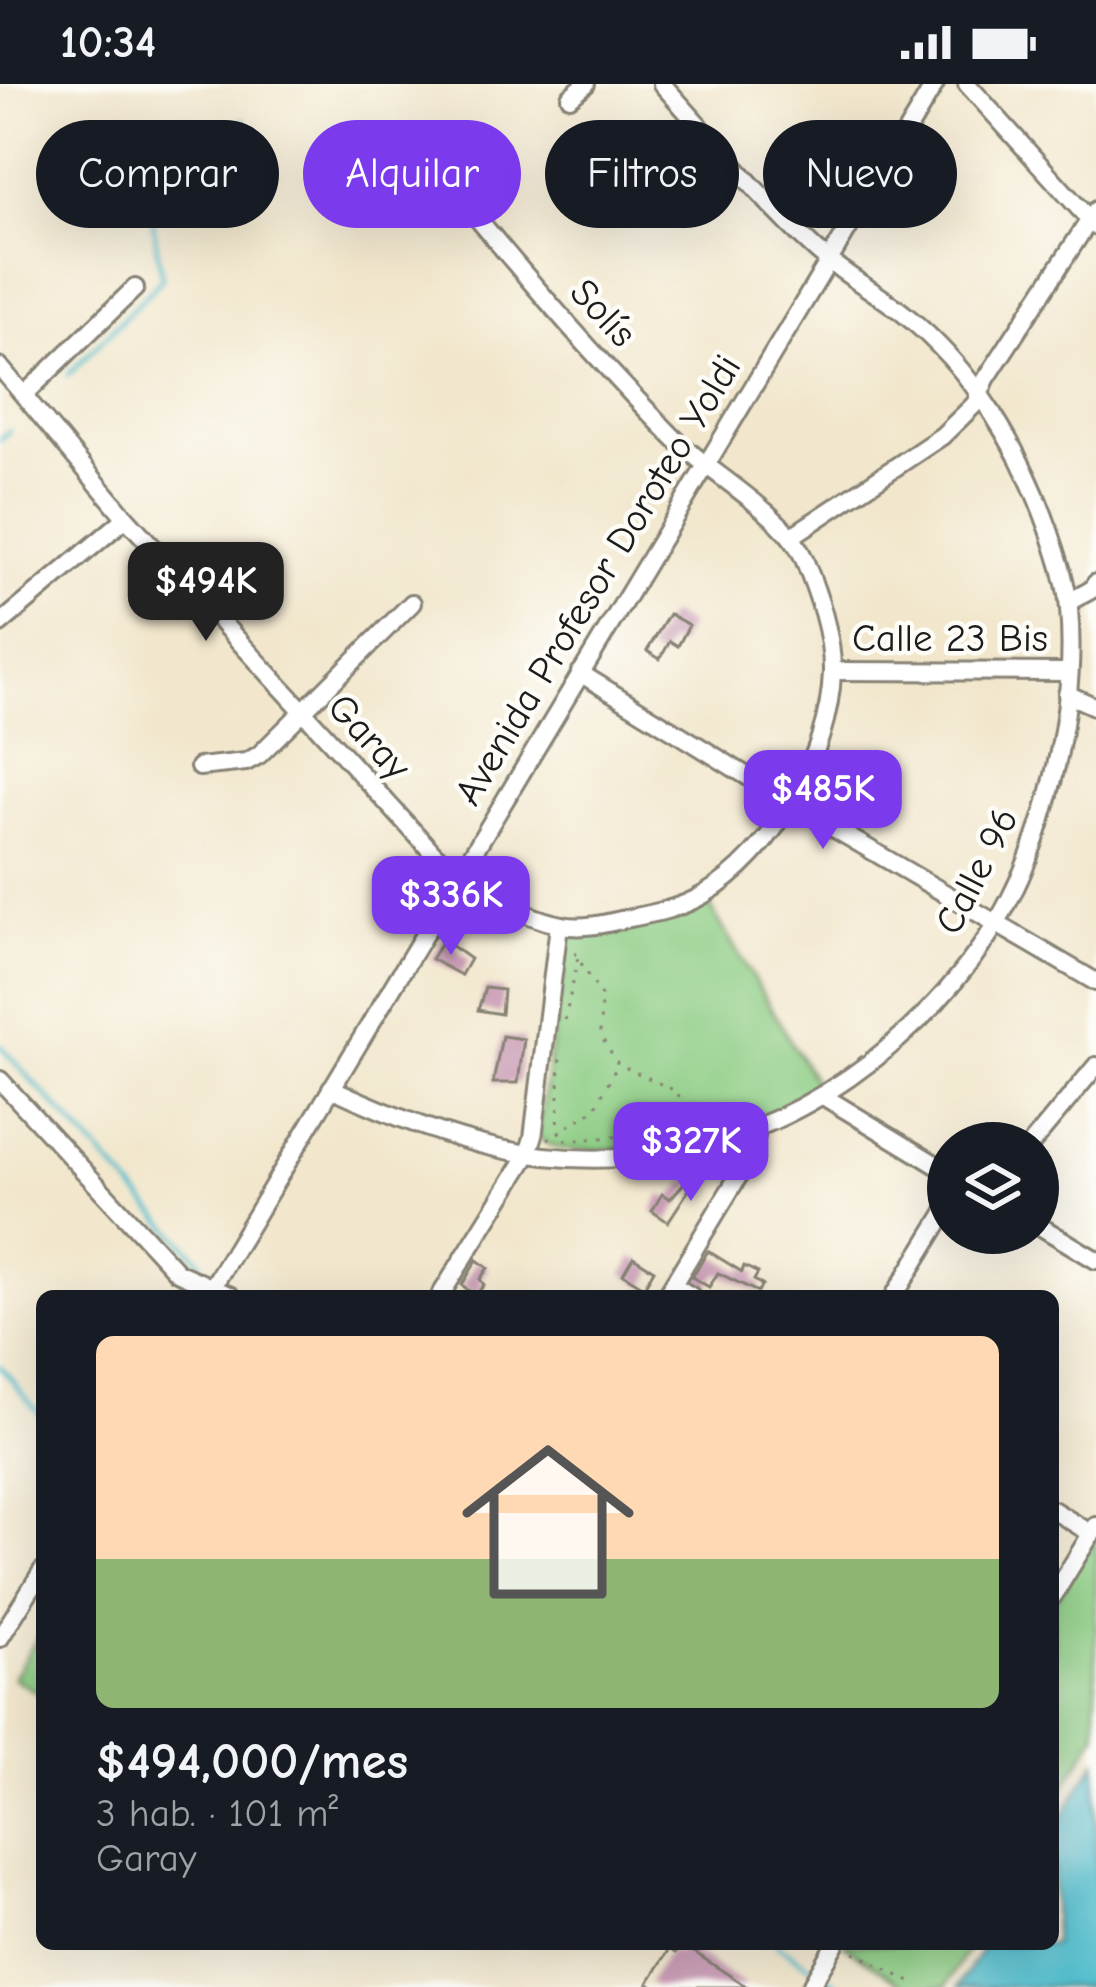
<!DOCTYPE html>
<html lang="es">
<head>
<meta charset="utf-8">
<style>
	body { margin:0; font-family:"Comic Neue",sans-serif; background:#242831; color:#f1f3f6; height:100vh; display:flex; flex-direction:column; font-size:45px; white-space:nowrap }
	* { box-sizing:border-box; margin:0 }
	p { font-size:39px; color:#9ea1a6 }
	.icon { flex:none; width:66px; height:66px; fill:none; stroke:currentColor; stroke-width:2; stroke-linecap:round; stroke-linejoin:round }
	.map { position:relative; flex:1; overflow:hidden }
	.sheet { position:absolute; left:36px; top:1206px; width:1023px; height:660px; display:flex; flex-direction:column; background:#171b24; border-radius:18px; box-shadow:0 12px 48px #0002 }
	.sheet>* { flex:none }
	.banner { position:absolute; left:36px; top:36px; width:1026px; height:108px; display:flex; gap:24px }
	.tools { position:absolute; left:927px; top:1038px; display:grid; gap:24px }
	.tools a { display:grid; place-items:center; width:132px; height:132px; border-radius:50%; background:#171b24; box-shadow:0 12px 48px #0002; font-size:60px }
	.price { position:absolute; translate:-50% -102px; padding:0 27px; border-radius:24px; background:#7c3aed; color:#fff; font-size:39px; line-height:78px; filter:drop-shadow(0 3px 6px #0008) }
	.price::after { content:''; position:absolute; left:50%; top:72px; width:36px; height:27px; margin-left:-18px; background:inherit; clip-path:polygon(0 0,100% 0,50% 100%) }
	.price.selected { background:#222; color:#fff }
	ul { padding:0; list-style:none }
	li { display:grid; align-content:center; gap:24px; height:636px; padding:0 60px }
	li span { display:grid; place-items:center; height:372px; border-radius:18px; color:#555 }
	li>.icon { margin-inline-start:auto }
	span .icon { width:216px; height:216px; fill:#fffc; stroke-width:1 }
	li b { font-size:51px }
	.chip { padding:0 42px; border-radius:54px; background:#171b24; box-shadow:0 12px 48px #0002; font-size:42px; line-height:108px }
	.chip.selected { background:#7c3aed; color:#fff }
	.status { display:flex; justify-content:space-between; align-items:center; height:84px; padding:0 60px; background:#171b24; direction:ltr }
	.status svg { height:33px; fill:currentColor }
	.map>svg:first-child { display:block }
</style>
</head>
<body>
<div class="status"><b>10:34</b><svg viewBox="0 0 49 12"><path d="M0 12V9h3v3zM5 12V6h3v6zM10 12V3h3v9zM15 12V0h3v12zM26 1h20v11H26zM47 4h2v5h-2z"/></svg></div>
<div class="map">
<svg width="1096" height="1903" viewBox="0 0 1096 1903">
	<rect width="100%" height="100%" fill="#fdfcf7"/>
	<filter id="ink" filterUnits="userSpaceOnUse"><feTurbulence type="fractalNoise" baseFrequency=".00833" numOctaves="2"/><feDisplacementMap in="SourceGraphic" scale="24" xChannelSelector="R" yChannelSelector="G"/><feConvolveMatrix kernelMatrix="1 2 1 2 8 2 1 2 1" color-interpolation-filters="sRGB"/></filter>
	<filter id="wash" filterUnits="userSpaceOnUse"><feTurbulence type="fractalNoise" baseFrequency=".004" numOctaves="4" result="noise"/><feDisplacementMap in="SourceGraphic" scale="48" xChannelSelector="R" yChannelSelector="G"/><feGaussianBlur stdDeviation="2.7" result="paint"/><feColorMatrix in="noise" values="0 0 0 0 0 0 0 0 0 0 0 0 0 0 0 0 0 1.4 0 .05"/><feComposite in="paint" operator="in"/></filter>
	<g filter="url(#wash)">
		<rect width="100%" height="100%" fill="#f2e7cd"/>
		<!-- green -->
		<g fill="#8ccc83" stroke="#547450" stroke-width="3">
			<path d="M707,817L818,1003C799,1015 780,1025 759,1033C725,1045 553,1090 538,1050L565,864L571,853Z"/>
			<polygon points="1096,1450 1096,1651 1053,1722 1053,1520"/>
			<polygon points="42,1546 42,1611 13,1594"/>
			<polygon points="843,1860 971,1860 946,1903 907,1903"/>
		</g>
		<!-- water -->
		<polygon fill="#52becd" stroke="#376d74" stroke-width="3" points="1096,1677 1096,1903 958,1903 985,1860 1053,1860 1053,1748"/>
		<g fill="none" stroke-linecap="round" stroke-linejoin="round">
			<!-- stream -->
			<g stroke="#52becd" stroke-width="4.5">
				<polyline points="68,291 162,195 151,126 244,35"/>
				<polyline points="0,356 9,347"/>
				<polyline points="0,962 201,1178"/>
				<polyline points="0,1282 42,1333"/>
				<polyline points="776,1860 841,1903"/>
			</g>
		</g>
		<g id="blocks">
			<!-- building -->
			<g fill="#c695b1">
				<polygon points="669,530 689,541 678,562 670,557 660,575 647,567"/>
				<polygon points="443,856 470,875 461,891 431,875"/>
				<polygon points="485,904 503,906 501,930 478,926"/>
				<polygon points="502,952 524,955 518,999 493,999"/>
				<polygon points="686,1097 692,1101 668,1138 652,1127 662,1110 670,1115"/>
				<polygon points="708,1167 742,1188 744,1182 758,1189 754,1196 762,1201 758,1208 718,1189 709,1203 692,1193"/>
				<polygon points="633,1173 654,1186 644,1203 623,1190"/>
				<polygon points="477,1176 488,1184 480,1195 484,1201 475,1212 462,1201"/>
				<polygon points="682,1860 747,1903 655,1903 648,1899 670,1865 676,1869"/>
			</g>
		</g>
	</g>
	<g filter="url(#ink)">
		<use href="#blocks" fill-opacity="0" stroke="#878274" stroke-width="3"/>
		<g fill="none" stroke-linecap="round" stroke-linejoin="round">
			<!-- minor casing -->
			<g stroke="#878274" stroke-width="22">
				<g id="minor">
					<polyline points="967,0 1095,142"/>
					<polyline points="570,13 586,0"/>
					<path d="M0,283L126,434L435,771C471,801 516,832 562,841C582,845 605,840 625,835C651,830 680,825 703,811C774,770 829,670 832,589C833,551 818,510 804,475C786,430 707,388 672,352C597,276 527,195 460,113"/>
					<polyline points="24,311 135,204"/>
					<polyline points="792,452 942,352 975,320 986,295 1096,126"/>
					<polyline points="1069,518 1091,506 1096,499"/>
					<polyline points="0,540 126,434"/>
					<polyline points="832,587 1068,588"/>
					<polyline points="580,589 789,718 1096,898"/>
					<polyline points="1067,610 1096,623"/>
					<polyline points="199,683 246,678 259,671 412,519"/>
					<polyline points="0,996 177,1188 231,1212"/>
					<path d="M331,1004C445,1057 545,1090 672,1068C799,1046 915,961 987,854C1044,769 1078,627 1069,525C1067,499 1057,470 1049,446C1020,364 973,285 904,230C876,208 843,190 816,166C761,116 712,55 662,0"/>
					<polyline points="823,1012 948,1088"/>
					<polyline points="1032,1059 1096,982"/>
					<polyline points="1038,1141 1096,1176"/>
					<polyline points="673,1201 691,1212"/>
					<polyline points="207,1212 935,0"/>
					<polyline points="440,1212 527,1072 533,1054 559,841"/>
					<polyline points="666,1212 748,1076 758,1045"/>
					<polyline points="894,1212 948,1124"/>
					<polyline points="1053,1426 1092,1450"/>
					<polyline points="1053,1512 1096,1442"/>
					<polyline points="0,1554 42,1487"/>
					<polyline points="810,1903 835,1860"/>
				</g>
			</g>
			<!-- path -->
			<g stroke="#878274" stroke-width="3" stroke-dasharray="3 9" stroke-linecap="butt">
				<polyline points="565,936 578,873"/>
				<path d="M560,975L558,1046L563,1056C604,1056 644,1047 685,1048L678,1008L618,980L600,951L601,912L572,864"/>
				<polyline points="548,1055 594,1026 617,982"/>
				<polyline points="854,1868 910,1898"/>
			</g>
			<!-- minor -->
			<use href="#minor" stroke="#fff" stroke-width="16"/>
		</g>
	</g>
	<g text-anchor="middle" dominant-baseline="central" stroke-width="9" stroke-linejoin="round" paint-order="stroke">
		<!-- street labels -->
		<g font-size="39" fill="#1c1c1c" stroke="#fdfcf7">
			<text transform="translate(603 229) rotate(47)">Solís</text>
			<text transform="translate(598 496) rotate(-59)">Avenida Profesor Doroteo Yoldi</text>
			<text x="950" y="554">Calle 23 Bis</text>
			<text transform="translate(369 653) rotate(47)">Garay</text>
			<text transform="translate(977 787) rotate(-63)">Calle 96</text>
		</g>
	</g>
</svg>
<div class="tools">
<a><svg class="icon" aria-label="layers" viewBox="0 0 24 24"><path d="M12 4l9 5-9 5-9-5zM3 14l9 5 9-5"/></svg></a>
</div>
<b class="price selected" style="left:206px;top:560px">$494K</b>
<b class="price" style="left:823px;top:768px">$485K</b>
<b class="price" style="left:451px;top:874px">$336K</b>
<b class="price" style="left:691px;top:1120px">$327K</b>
<div class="banner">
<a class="chip">Comprar</a>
<a class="chip selected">Alquilar</a>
<a class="chip">Filtros</a>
<a class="chip">Nuevo</a>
</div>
<section class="sheet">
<ul>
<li><span style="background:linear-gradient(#ffd9b3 60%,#8fb573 0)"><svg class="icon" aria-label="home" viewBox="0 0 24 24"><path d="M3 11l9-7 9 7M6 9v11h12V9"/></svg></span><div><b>$494,000/mes</b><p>3 hab. · 101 m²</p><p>Garay</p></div></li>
</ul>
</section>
</div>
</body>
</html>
